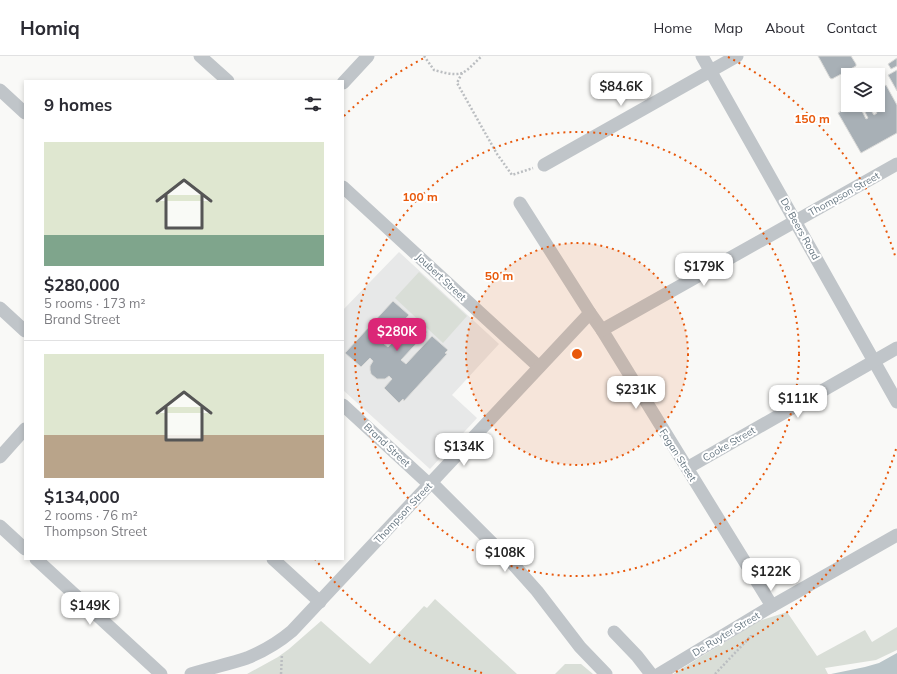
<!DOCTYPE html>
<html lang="en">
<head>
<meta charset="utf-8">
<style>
	body { margin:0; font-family:Mulish,sans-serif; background:#f7f7f7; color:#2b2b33; height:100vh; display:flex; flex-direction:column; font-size:15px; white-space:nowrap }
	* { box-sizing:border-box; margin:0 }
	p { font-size:13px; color:#7c7c81 }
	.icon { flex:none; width:22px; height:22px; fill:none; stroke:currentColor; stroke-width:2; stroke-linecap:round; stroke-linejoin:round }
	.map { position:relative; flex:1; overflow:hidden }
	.details { position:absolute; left:24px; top:24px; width:320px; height:480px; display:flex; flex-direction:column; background:#fff; border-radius:0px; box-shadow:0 2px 6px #0003 }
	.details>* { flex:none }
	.buttons { position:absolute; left:841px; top:12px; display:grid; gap:8px }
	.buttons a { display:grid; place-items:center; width:44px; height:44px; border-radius:0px; background:#fff; box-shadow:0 2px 6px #0003; font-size:20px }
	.price { position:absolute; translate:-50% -34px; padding:0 9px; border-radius:8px; background:#fff; color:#222; font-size:13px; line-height:26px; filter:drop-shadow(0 1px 2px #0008) }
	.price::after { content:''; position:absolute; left:50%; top:24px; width:12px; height:9px; margin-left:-6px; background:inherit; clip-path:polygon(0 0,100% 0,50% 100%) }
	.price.active { background:#db2777; color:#fff }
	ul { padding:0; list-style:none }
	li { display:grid; align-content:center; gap:8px; height:212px; padding:0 20px }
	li+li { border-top:1px solid #e1e1e2 }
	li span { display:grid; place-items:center; height:124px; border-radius:0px; color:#555 }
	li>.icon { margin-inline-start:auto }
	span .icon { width:72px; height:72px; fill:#fffc; stroke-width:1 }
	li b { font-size:17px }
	h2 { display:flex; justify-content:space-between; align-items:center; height:48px; padding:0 20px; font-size:17px }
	header { display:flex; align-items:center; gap:24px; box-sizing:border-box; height:56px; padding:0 20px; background:#fff; border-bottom:1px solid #e1e1e2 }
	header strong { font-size:19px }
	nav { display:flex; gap:22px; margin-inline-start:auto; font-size:14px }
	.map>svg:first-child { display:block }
</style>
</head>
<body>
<header>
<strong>Homiq</strong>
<nav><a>Home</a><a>Map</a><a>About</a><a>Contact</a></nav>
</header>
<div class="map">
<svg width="897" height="618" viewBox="0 0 897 618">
	<rect width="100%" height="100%" fill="#f9f9f7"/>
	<!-- built -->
	<polygon fill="#e7e8e8" points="399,196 499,288 452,339 477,362 430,413 343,334 343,254"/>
	<!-- green -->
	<g fill="#d9ded7">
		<polygon points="419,216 467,260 443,287 395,242"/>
		<polygon points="435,543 517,618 247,618 278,601 289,593 321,565 370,608 424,550 427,552"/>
		<polygon points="787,556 817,600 865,574 872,586 897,571 897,594 876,604 825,612 828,618 673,618 759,565"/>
		<polygon points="565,608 581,608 593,618 555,618"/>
	</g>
	<!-- water -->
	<polygon fill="#b9c5c9" points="897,597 897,618 831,618 865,611 879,607"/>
	<!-- building -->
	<g fill="#a8b0b6" stroke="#dbdbd9">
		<polygon points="818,0 851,0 856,8 856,10 832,23 830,22"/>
		<polygon points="897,2 897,10 891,13 888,8"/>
		<polygon points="897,14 897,35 888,19"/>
		<polygon points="886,29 897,49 897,77 861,97 838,57 852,49 859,49 866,63 868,62 865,56 870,53 874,59 877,57 872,49 878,49 878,34"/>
		<polygon points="393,245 409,259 383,287 388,291 395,284 391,280 404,266 410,271 414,266 427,276 401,304 406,308 432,280 448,294 445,297 447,298 404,345 403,343 399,347 384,332 392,323 389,320 385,323 377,323 371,318 370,314 370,310 373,305 370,302 361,311 345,297"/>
	</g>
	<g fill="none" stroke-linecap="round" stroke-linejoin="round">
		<!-- path -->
		<g stroke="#bbbec1" stroke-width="2.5" stroke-dasharray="2 2" stroke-linecap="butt">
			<path d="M424,0L434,14C442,16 454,20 462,17C469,14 476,5 482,0"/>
			<polyline points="462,17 457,27 497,98 512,119 533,112"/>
			<polyline points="281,618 282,598"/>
			<polyline points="715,618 751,580 751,579"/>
		</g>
		<!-- minor -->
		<g stroke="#c0c5c9" stroke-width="13">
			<polyline points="200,0 228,25"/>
			<polyline points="702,0 897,346"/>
			<polyline points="343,27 368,0"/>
			<polyline points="0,34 25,57"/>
			<polyline points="544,109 737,0"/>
			<polyline points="343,131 539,311"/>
			<polyline points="520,147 590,257 602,274 772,550"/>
			<polyline points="0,252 25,275"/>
			<polyline points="602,274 897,108"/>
			<polyline points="343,349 430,429"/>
			<polyline points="0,401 25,373"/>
			<polyline points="687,412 897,292"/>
			<polyline points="432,427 512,507 537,535 580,591 606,618"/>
			<polyline points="0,470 25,493"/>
			<polyline points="36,503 161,618"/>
			<polyline points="273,503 320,546"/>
			<polyline points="614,576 637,600 651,618"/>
			<path d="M191,618C210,612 229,608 247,602C264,595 279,586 292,575L590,257"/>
			<polyline points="659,618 772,550 897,479"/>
		</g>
	</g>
	<!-- distance rings -->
	<circle cx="577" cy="298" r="111" fill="#e8590c" fill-opacity=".12"/>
	<g fill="none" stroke="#e8590c" stroke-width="2" stroke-dasharray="2 4">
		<circle cx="577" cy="298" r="111"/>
		<circle cx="577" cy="298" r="222"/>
		<path d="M896 393A333 333 0 0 1 672 617M482 617A333 333 0 0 1 315 503M344 60A333 333 0 0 1 426 1M728 1A333 333 0 0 1 896 203"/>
	</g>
	<g text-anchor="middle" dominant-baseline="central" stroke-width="4" stroke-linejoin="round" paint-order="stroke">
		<!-- street labels -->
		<g font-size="10" fill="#667681" stroke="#fff">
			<text transform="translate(844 138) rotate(-29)">Thompson Street</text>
			<text transform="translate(800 173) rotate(61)">De Beers Road</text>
			<text transform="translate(441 221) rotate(43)">Joubert Street</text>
			<text transform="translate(729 388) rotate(-30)">Cooke Street</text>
			<text transform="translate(387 389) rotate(43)">Brand Street</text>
			<text transform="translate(678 399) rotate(58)">Fagan Street</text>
			<text transform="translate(403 457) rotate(-47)">Thompson Street</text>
			<text transform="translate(726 578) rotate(-31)">De Ruyter Street</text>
		</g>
	</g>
	<circle cx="577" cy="298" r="6" fill="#e8590c" stroke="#fff" stroke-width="2"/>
	<g font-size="12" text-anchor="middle" font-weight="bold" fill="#e8590c" stroke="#fff" stroke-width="4" stroke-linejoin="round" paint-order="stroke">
		<text x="812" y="67">150 m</text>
		<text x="420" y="145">100 m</text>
		<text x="499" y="224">50 m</text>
	</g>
</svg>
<div class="buttons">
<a><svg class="icon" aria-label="layers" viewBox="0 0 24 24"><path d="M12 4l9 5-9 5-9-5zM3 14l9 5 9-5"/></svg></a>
</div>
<b class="price" style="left:621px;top:51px">$84.6K</b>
<b class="price" style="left:704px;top:231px">$179K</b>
<b class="price active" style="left:397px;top:296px">$280K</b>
<b class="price" style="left:636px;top:354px">$231K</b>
<b class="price" style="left:798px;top:363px">$111K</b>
<b class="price" style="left:464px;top:411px">$134K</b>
<b class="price" style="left:505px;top:517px">$108K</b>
<b class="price" style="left:771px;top:536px">$122K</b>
<b class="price" style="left:90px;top:570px">$149K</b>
<section class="details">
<h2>9 homes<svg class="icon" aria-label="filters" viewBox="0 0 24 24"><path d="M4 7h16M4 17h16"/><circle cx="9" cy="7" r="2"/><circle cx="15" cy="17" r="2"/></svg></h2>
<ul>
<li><span style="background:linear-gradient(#dfe7d0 75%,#7fa58c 0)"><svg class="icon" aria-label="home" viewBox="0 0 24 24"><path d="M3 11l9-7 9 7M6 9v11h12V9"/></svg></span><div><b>$280,000</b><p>5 rooms · 173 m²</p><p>Brand Street</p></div></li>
<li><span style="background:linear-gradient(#dfe7d0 65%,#b9a48a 0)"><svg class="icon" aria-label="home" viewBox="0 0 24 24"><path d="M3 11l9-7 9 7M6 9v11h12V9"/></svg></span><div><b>$134,000</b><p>2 rooms · 76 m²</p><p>Thompson Street</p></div></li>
</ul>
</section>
</div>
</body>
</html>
